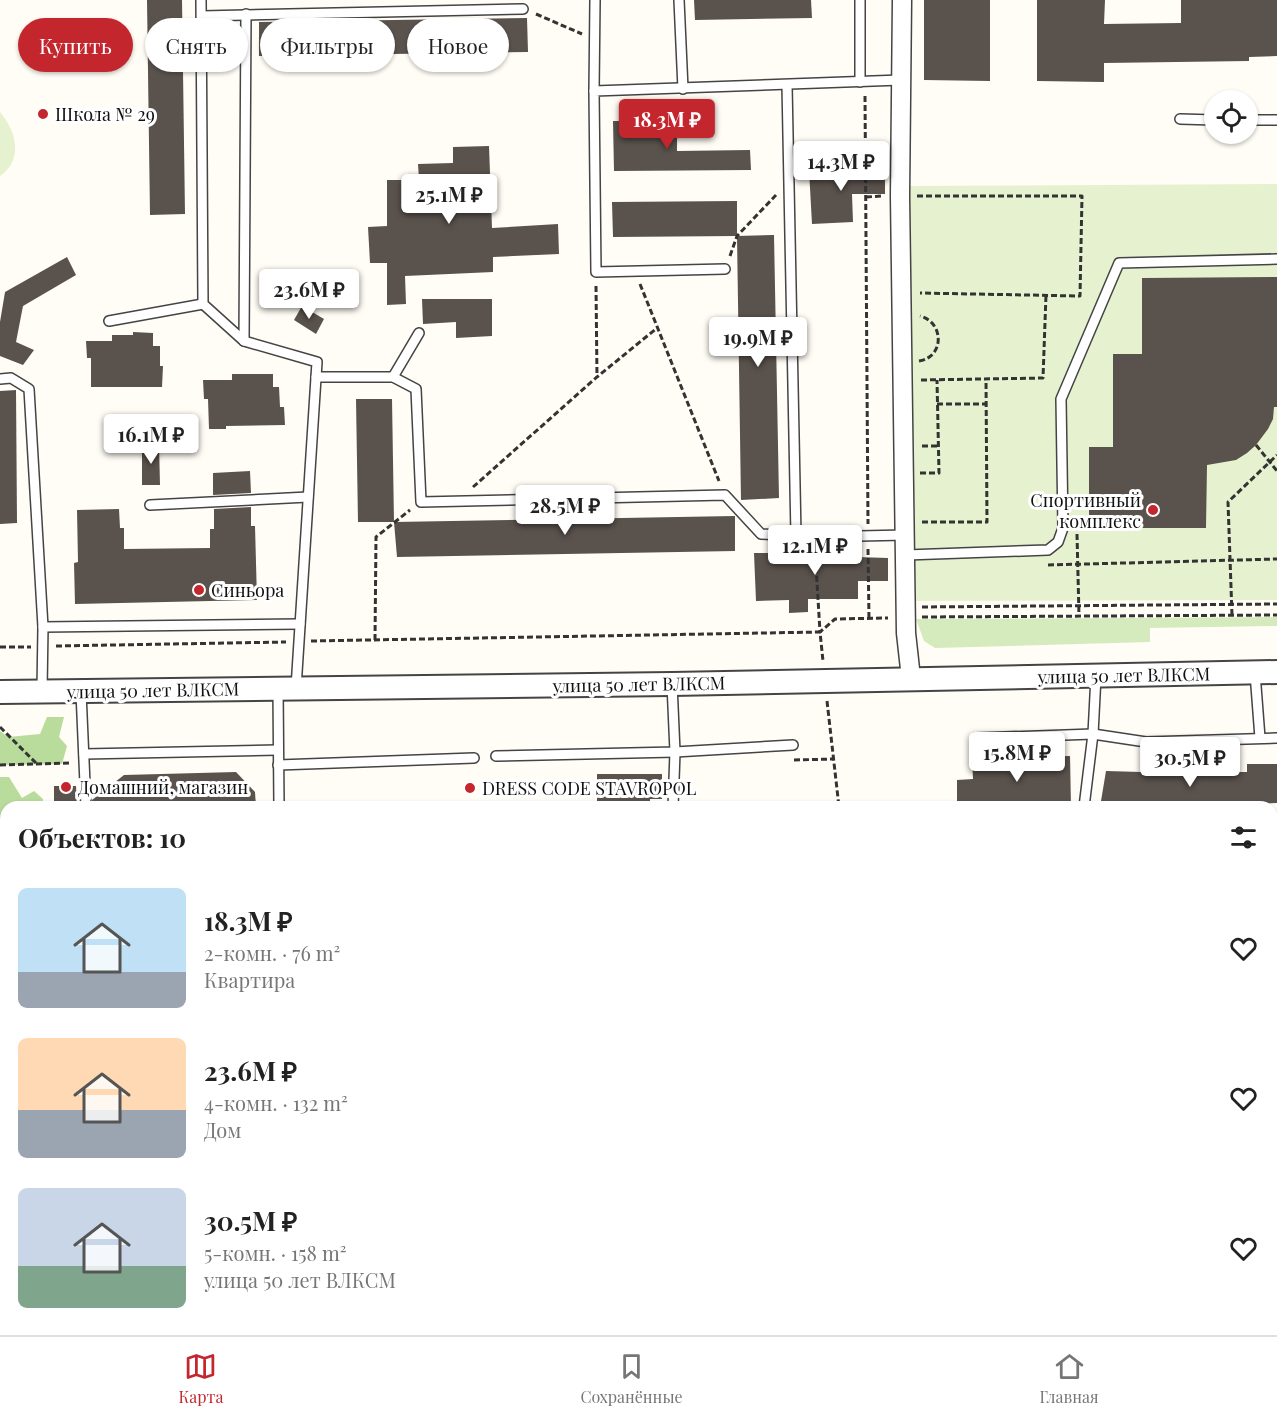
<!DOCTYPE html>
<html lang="ru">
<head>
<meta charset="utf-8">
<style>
	body { margin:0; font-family:"Playfair Display",serif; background:#f6f6f6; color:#222; height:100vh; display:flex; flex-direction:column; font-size:22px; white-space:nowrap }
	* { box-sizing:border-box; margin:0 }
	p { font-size:20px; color:#767676 }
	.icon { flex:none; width:33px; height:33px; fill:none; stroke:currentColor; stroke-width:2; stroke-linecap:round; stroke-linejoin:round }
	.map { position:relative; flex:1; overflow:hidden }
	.sheet { position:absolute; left:0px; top:801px; width:1278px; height:534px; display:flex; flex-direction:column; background:#fff; border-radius:18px 18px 0 0; box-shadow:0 2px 4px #0004 }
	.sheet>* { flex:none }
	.banner { position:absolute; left:18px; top:18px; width:600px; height:54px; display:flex; gap:12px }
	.tools { position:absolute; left:1204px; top:90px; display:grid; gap:12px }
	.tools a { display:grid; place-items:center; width:54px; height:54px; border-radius:50%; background:#fff; box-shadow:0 2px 4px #0004; font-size:30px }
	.price { position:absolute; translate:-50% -51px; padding:0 14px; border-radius:6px; background:#fff; color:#222; font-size:20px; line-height:39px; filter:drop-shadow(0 2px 3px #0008) }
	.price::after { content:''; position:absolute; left:50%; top:36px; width:18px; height:14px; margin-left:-9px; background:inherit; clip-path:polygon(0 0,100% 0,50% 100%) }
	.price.active { background:#c4262e; color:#fff }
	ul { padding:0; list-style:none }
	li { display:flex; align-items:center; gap:18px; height:150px; padding:0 18px }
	li span { display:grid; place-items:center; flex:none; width:168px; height:120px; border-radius:9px; color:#555 }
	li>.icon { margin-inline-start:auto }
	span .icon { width:72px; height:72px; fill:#fffc; stroke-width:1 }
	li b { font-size:26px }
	h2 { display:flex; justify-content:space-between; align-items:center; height:72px; padding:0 18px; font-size:26px }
	.pill { padding:0 21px; border-radius:27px; background:#fff; box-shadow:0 2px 4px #0004; font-size:21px; line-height:54px }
	.pill.active { background:#c4262e; color:#fff }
	.tab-bar { display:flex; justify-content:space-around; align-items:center; height:84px; border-top:2px solid #e0e0e0; background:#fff; font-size:16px; color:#767676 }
	.tab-bar a { display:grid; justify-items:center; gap:3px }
	.tab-bar .active { color:#c4262e }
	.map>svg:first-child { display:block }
</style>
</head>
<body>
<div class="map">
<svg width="1277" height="1335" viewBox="0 0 1277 1335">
	<rect width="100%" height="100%" fill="#fffdf5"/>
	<!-- green -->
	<polygon fill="#d5ebbd" points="1277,617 1277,626 1150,628 1150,642 935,648 924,641 916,619"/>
	<!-- forest -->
	<g fill="#b9dc9c">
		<polygon points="47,717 64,717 59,737 67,746 62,764 0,765 0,731 8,737 40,734"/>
		<polygon points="0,777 9,777 22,798 34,791 43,799 43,807 6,807 6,847 0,847"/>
	</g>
	<!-- pitch -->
	<g fill="#e6f2cf">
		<path d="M0,112C16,131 24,159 0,176Z"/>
		<polygon points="1277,184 1277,600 911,601 908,186"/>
	</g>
	<!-- building -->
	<g fill="#5a524d">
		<polygon points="147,0 182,0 185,214 150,215"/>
		<polygon points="694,0 811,0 812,18 695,20"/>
		<polygon points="924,0 990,0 990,81 924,80"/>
		<polygon points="1037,0 1105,0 1104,24 1181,23 1181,0 1277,0 1277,56 1249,57 1249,61 1104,63 1104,82 1037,81"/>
		<polygon points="527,18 528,52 259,56 259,22"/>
		<polygon points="613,121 677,121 677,151 750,150 751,170 614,171"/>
		<polygon points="489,146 492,228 558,224 559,254 493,257 493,272 405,276 406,304 387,305 387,263 370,263 368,227 387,226 387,180 419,180 418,164 453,163 453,147"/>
		<polygon points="850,169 885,170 885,194 852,194 853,222 812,224 809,170"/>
		<polygon points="737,201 737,236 613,237 612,202"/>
		<polygon points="774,235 779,498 741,500 737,236"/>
		<polygon points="67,257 76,275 23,306 16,342 34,350 23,365 0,356 0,322 5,292"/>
		<polygon points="1277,277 1277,407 1274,407 1273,419 1268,429 1256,445 1247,453 1236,460 1207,465 1206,528 1089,528 1089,447 1113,447 1113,354 1142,354 1142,278"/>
		<polygon points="422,299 492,299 492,336 456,338 456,322 423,324"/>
		<polygon points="302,306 324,319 316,334 294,320"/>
		<polygon points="133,332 153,333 153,346 160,346 160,366 163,366 162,387 91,387 91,358 87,358 86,341 112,341 112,335 133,335"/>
		<polygon points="232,374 273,374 273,387 279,387 280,407 284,407 285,425 226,426 226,429 209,429 208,399 204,399 203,380 232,380"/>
		<polygon points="16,390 17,523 0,524 0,391"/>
		<polygon points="356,399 392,399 394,522 358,522"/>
		<polygon points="159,444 160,485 142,485 142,445"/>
		<polygon points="250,471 251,493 213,495 213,473"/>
		<polygon points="251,507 251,526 255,526 257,600 75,604 74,563 78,562 77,510 119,509 120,528 124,528 124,549 210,548 210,529 214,529 214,509"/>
		<polygon points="735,516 735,551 397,557 394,522"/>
		<polygon points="828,547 857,547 857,557 888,558 888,581 858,581 858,599 808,599 808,612 789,613 789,600 756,601 754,553 828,553"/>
		<polygon points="1070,756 1071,807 957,807 957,780 973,779 972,758"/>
		<polygon points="1247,764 1277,764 1277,803 1222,805 1222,807 1100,807 1106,771 1141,772 1170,765 1193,772 1247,772"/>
		<polygon points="236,772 255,792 256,807 93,807 92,800 124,775"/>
		<polygon points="597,774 662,774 662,799 650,799 650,807 597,807"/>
		<polygon points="54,786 76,786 77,807 54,807"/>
	</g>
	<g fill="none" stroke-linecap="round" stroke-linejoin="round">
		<!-- service casing -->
		<g stroke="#444" stroke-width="12">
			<g id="service">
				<polyline points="201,0 203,304 244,341 317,362 296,688"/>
				<polyline points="679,0 683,89"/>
				<polyline points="860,0 860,82"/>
				<polyline points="202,16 523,9"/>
				<polyline points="787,85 796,536"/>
				<polyline points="594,91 595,0"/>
				<polyline points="1180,119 1215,120"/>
				<polyline points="1248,120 1277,120"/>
				<polyline points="725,269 596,272 594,91 901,80"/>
				<polyline points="109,321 203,304"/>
				<polyline points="244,341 246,14"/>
				<polyline points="316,377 393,377 416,389 421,502 725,495 761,534 815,537 905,535"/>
				<polyline points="393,377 419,333"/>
				<polyline points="0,379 11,378 29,389 43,627 42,690"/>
				<polyline points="150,505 308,497"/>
				<polyline points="906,555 1048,550 1058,542 1063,528 1061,399 1119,263 1277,259"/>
				<polyline points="43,627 300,624"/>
				<polyline points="1255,673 1260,738"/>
				<polyline points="672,684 675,752 673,807"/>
				<polyline points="278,688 279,807"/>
				<polyline points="81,692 86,807"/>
				<polyline points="976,738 1093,734 1146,742 1277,738"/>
				<polyline points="84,754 278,750"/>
				<polyline points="496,756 675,752 793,745"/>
				<polyline points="278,765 474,758"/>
				<polyline points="1084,807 1093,734 1096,676"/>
				<polyline points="0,912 3,912 6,1033"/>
				<polyline points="115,1329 116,1335"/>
				<polyline points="284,1329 284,1335"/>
				<polyline points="596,1329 596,1335"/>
				<polyline points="984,1329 985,1335"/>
				<polyline points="1211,1329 1212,1335"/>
				<polyline points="1013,1335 1075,1333"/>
			</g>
		</g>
		<!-- minor casing -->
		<g stroke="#444" stroke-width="21">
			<polyline id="minor" points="902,0 900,196 906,633 911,678"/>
		</g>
		<!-- tertiary casing -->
		<g stroke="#444" stroke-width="26">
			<polyline id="tertiary" points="0,692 672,684 1277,672"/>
		</g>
		<!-- path -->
		<g stroke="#333" stroke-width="3" stroke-dasharray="6 3" stroke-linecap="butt">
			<polyline points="536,14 582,34"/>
			<polyline points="865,96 868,524"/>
			<polyline points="917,196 1082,196 1080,296 920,293"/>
			<polyline points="866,197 882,196"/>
			<polyline points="730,256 737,236 776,195"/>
			<polyline points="640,284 719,481"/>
			<polyline points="596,286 597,377"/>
			<path d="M919,361C945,357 944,322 920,316"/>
			<polyline points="921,380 1043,378 1046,295"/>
			<polyline points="937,404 987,404"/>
			<polyline points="1256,445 1277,471"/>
			<polyline points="922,446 938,446"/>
			<polyline points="920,473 939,473 937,380"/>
			<polyline points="473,487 597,377 657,328"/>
			<polyline points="922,522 987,522 986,379"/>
			<polyline points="1077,534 1079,616"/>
			<polyline points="815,549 820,632 835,619 888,618"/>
			<polyline points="868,549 869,619"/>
			<polyline points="1048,565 1277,559"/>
			<polyline points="922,607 1277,604"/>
			<polyline points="1232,615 1228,502 1277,455"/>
			<polyline points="922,617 1277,615"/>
			<polyline points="375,640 376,537 410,510"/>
			<polyline points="311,641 820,632 823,661"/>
			<polyline points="56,646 286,642"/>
			<polyline points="0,647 31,647"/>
			<polyline points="827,701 839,807"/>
			<polyline points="0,727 37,764"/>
			<polyline points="794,760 834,759"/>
			<polyline points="0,765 70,763"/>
			<polyline points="1272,821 1277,820"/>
			<polyline points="0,1165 6,1166"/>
			<polyline points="1272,1190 1277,1190"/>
			<polyline points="77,1329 77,1335"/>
			<polyline points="325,1329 325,1335"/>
			<polyline points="442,1329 442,1335"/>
		</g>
		<!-- service -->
		<use href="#service" stroke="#fff" stroke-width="9"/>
		<!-- minor -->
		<use href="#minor" stroke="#fff" stroke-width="18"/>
		<!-- tertiary -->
		<use href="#tertiary" stroke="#fff" stroke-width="22"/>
	</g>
	<!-- markers -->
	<g fill="#c4262e" stroke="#fff" stroke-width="2">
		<circle cx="43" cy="114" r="6"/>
		<circle cx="1153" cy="510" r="6"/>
		<circle cx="199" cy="590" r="6"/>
		<circle cx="66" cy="787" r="6"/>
		<circle cx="470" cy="788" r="6"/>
	</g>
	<g text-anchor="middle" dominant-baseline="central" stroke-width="6" stroke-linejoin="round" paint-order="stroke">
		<!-- poi labels -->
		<g font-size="18" fill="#111" stroke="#fff" text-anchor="start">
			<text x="55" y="114">Школа № 29</text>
			<text x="1141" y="500" text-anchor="end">Спортивный<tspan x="1141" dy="21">комплекс</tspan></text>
			<text x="211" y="590">Синьора</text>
			<text x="78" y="787">Домашний, магазин</text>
			<text x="482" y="788">DRESS CODE STAVROPOL</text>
		</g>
		<!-- street labels -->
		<g font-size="18" fill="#111" stroke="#fff">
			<text transform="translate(1124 675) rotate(-1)">улица 50 лет ВЛКСМ</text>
			<text transform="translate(639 684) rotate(-1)">улица 50 лет ВЛКСМ</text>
			<text transform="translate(153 690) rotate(-1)">улица 50 лет ВЛКСМ</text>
		</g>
	</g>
</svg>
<div class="tools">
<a><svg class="icon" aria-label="locate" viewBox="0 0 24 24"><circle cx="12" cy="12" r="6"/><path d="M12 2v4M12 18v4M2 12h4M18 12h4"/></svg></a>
</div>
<b class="price active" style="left:667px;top:150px">18.3M ₽</b>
<b class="price" style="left:841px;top:192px">14.3M ₽</b>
<b class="price" style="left:449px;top:225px">25.1M ₽</b>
<b class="price" style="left:309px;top:320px">23.6M ₽</b>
<b class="price" style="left:758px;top:368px">19.9M ₽</b>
<b class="price" style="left:151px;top:465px">16.1M ₽</b>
<b class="price" style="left:565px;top:536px">28.5M ₽</b>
<b class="price" style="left:815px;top:576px">12.1M ₽</b>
<b class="price" style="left:1017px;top:783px">15.8M ₽</b>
<b class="price" style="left:1190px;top:788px">30.5M ₽</b>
<div class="banner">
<a class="pill active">Купить</a>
<a class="pill">Снять</a>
<a class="pill">Фильтры</a>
<a class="pill">Новое</a>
</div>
<section class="sheet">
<h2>Объектов: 10<svg class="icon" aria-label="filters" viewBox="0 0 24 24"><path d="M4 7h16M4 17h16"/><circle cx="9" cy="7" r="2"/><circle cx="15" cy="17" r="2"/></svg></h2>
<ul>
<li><span style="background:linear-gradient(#bfe0f5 70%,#9aa5b1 0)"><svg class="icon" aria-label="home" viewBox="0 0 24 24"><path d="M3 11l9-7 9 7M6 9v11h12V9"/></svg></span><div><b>18.3M ₽</b><p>2-комн. · 76 m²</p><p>Квартира</p></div><svg class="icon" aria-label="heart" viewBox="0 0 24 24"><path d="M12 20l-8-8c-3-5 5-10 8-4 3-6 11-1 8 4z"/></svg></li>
<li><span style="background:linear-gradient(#ffd9b3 60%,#9aa5b1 0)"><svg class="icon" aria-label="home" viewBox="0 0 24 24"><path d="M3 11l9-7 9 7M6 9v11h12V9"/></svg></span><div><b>23.6M ₽</b><p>4-комн. · 132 m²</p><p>Дом</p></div><svg class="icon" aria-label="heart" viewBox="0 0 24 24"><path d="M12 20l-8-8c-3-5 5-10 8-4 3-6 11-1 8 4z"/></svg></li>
<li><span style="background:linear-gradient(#c9d6e8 65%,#7fa58c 0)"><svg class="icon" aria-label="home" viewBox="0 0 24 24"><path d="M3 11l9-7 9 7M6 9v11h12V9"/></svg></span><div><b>30.5M ₽</b><p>5-комн. · 158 m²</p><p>улица 50 лет ВЛКСМ</p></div><svg class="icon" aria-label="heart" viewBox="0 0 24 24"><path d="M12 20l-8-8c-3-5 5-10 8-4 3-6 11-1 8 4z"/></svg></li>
</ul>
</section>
</div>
<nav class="tab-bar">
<a class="active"><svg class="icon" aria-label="map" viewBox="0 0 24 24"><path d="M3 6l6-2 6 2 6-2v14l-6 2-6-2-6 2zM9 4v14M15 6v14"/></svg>Карта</a>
<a><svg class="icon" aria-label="saved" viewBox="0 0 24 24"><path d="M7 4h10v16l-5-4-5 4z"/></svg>Сохранённые</a>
<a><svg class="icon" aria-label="home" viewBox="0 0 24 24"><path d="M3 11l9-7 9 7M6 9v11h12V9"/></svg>Главная</a>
</nav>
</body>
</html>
